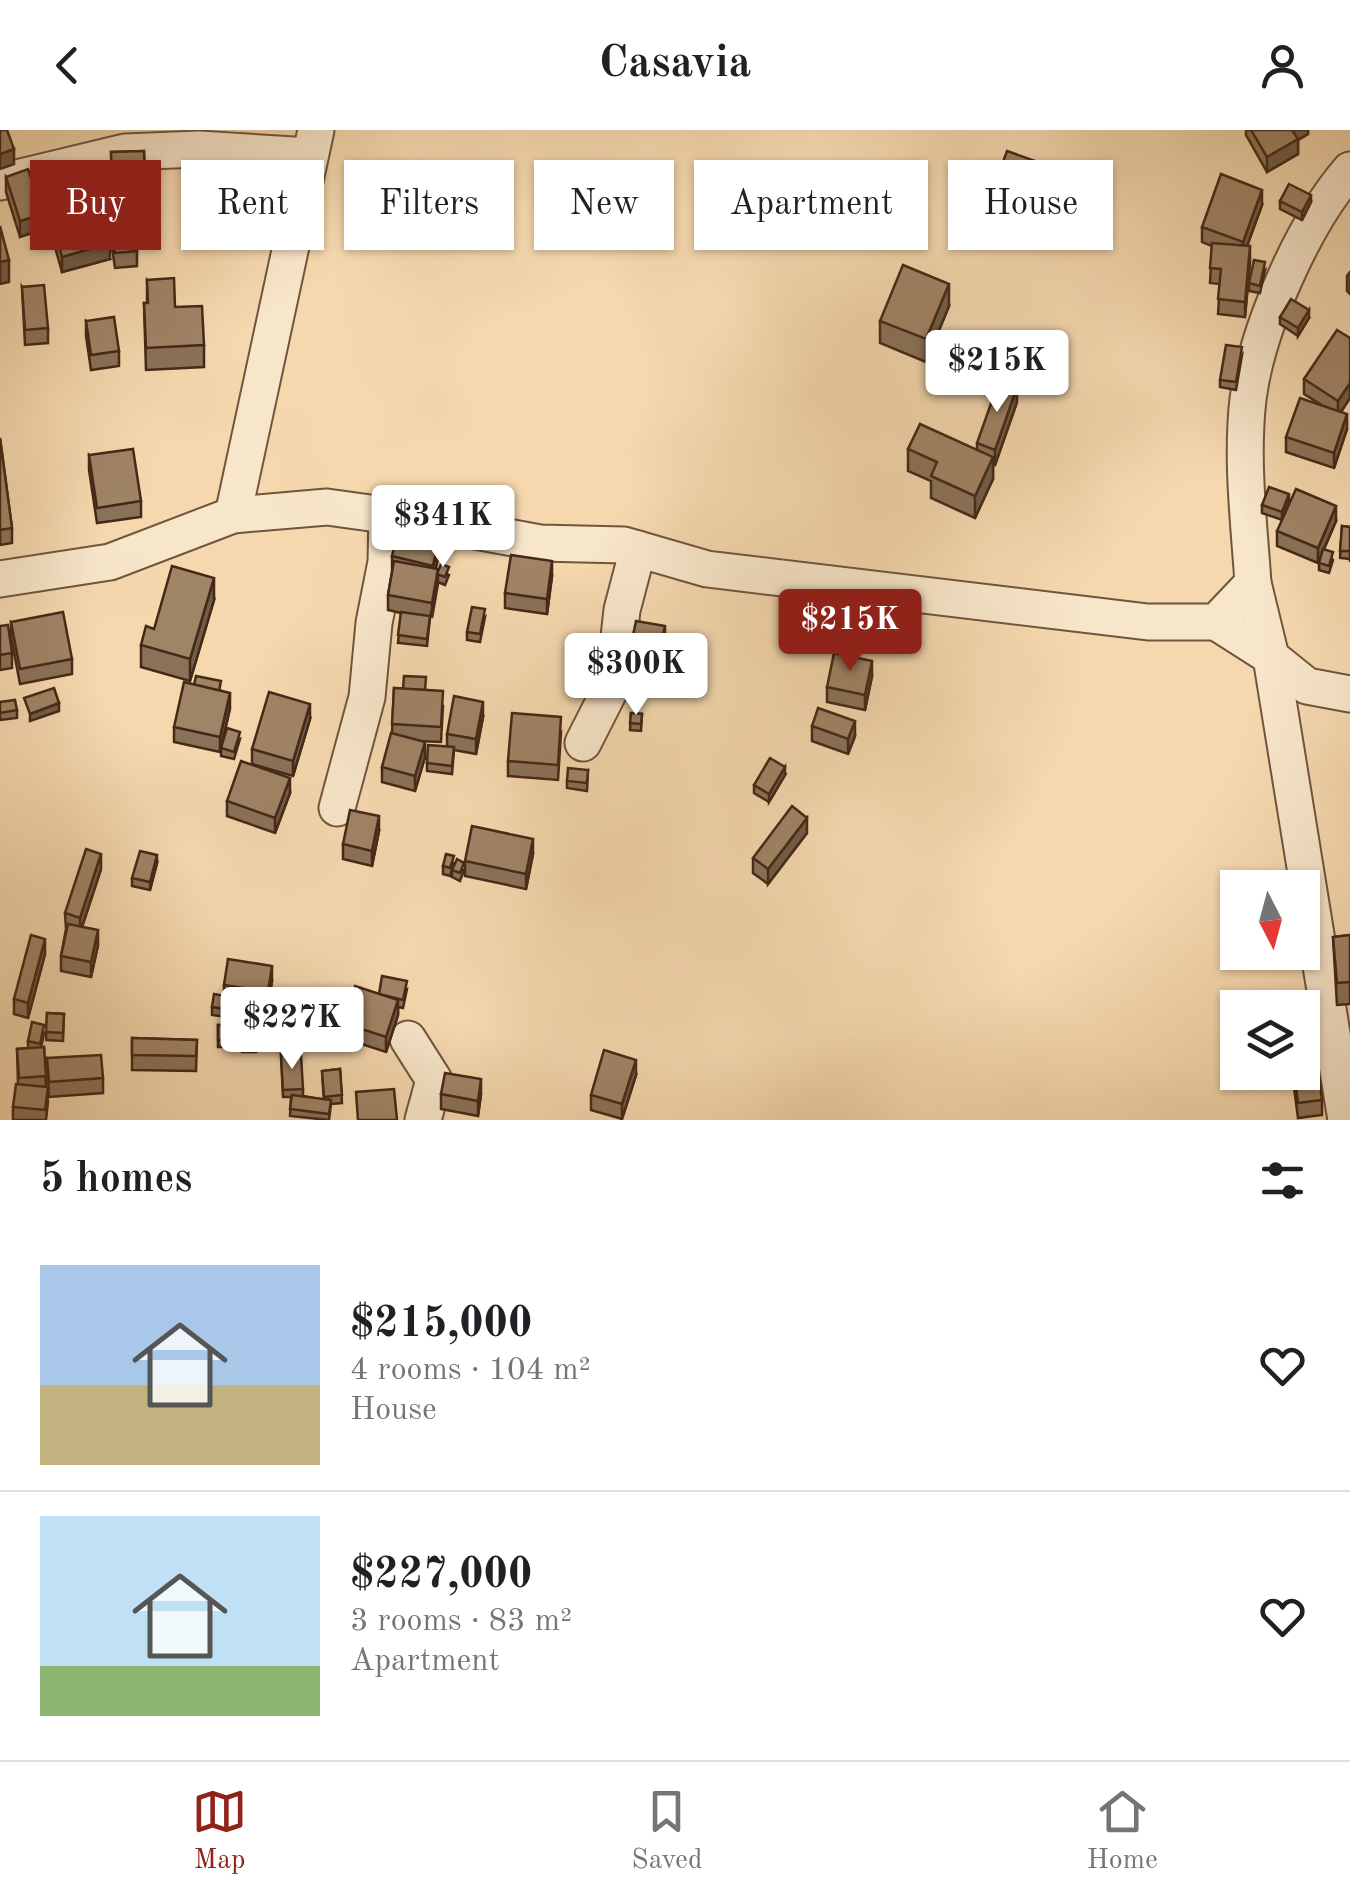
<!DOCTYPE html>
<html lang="en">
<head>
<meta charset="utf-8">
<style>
	body { margin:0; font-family:"Old Standard TT",serif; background:#f2f2f2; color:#202124; height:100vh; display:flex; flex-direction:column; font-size:38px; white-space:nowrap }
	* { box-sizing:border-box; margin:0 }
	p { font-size:32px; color:#757577 }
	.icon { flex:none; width:55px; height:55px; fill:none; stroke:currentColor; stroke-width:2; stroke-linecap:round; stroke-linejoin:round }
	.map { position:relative; height:990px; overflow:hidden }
	.details { display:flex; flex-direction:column; background:#fff; flex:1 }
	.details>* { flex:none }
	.guide { position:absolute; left:30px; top:30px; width:1290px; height:90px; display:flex; gap:20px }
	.needle { width:65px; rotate:174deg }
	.fabs { position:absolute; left:1220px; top:740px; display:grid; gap:20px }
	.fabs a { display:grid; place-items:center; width:100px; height:100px; border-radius:0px; background:#fff; box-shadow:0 2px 8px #0004; font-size:50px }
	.price { position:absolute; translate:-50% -85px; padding:0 22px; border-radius:10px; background:#fff; color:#222; font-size:32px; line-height:65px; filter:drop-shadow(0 2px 5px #0008) }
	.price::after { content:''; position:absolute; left:50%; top:60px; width:30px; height:22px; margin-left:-15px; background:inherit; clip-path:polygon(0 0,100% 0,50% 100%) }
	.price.current { background:#8f2418; color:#fff }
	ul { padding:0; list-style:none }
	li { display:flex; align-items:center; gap:30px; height:250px; padding:0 40px }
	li+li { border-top:2px solid #e0e0e0 }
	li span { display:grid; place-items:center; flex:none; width:280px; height:200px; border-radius:0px; color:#555 }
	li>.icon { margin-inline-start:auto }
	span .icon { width:120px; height:120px; fill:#fffc; stroke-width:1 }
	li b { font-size:42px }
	h2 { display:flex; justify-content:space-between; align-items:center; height:120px; padding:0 40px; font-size:42px }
	.pill { padding:0 35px; border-radius:0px; background:#fff; box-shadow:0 2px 8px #0004; font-size:35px; line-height:90px }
	.pill.current { background:#8f2418; color:#fff }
	header { display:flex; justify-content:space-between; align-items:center; height:130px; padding:0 40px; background:#fff; font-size:45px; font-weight:700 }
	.dock { display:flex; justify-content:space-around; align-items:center; height:140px; border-top:2px solid #e0e0e0; background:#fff; font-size:28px; color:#757577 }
	.dock a { display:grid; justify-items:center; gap:5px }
	.dock .current { color:#8f2418 }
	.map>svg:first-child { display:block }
</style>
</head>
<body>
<header><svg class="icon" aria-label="back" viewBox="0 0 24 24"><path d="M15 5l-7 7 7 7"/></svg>Casavia<svg class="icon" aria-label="person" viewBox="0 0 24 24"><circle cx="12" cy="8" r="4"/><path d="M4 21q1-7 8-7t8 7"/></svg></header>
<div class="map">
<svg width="1350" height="990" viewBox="0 0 1350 990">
	<rect width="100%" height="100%" fill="#f5d8ae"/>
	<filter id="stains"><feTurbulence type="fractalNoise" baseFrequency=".002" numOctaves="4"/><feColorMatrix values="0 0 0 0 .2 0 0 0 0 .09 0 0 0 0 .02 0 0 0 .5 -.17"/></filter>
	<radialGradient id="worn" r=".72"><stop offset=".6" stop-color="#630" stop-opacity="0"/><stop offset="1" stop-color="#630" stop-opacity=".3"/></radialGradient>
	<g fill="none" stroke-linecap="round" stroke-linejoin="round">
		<!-- minor casing -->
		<g stroke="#70553d" stroke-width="39">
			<g id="minor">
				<polyline points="0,52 125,22 199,19 310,26"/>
				<polyline points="233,385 316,0"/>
				<path d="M0,449L110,432L233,385L327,377L399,387L540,413L624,415L707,439L1148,492H1216L1253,453C1249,393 1241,330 1248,269C1257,199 1303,94 1350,40"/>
				<polyline points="1253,453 1271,527 1346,990"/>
				<polyline points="1216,492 1271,527 1307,556 1350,564"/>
				<polyline points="583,613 614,552 622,480 638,419"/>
				<polyline points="337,678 367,567 374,493 386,432 387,385"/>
				<polyline points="408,909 434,950 423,990"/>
			</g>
		</g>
		<!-- minor -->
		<use href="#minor" stroke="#f8e6ca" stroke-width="35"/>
	</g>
	<!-- wall -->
	<g fill="#8a7258" stroke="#442917" stroke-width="2.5">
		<polygon points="1246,0 1308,0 1308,4 1298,10 1298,24 1267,42 1246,5"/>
		<polygon points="144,21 145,64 112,66 111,22"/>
		<polygon points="6,47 43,99 20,107 6,62"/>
		<polygon points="1049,51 1035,89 993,74 993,59"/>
		<polygon points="185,71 259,85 259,100 188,109"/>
		<polygon points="1280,71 1311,72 1302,90 1280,79"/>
		<polygon points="108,75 137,121 137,136 115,138 108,90"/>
		<polygon points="1262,75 1247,116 1250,131 1245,187 1218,184 1220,154 1210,153 1212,116 1202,112 1202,97"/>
		<polygon points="51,88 110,129 62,142 51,103"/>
		<polygon points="1265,140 1260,163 1249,161 1249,153"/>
		<polygon points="1350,142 1350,164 1347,161 1347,146"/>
		<polygon points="147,150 175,177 204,215 204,237 146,240 144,173 147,173"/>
		<polygon points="22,157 48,198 48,213 25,215"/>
		<polygon points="949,176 926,232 880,213 880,191"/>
		<polygon points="1280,187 1309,188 1298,206 1280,194"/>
		<polygon points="86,191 119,221 119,236 91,240 86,206"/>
		<polygon points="1350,208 1350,268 1341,282 1347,299 1334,338 1286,322 1286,307 1320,274 1304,264 1304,249"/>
		<polygon points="1242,225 1236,260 1220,257 1220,250"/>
		<polygon points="1017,272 995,335 993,334 993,349 975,388 931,368 931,351 908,341 908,319 977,320 977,313"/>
		<polygon points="0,308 12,398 12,413 0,415"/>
		<polygon points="89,325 141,371 141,387 97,393 89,340"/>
		<polygon points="1289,372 1282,390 1262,383 1262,375"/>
		<polygon points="1336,391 1324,419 1333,430 1329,443 1319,440 1319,433 1322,423 1318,433 1277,416 1277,401"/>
		<polygon points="1342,396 1350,397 1350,432 1350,429 1340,428"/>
		<polygon points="441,415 435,439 449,445 445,455 438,452 430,488 427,516 398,513 401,483 388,480 388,465 392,442 392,426"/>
		<polygon points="552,446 547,484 505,478 505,463"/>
		<polygon points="214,470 190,551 141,537 141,515"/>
		<polygon points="485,487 480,512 467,510 467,502"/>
		<polygon points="11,492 72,529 72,544 20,554 11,507"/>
		<polygon points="0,496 12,523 12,538 0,540"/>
		<polygon points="665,512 656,550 628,544 628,529"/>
		<polygon points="872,546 865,580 827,572 827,557"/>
		<polygon points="394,558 426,560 443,576 441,612 419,611 425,627 415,661 382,652 382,637 392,603"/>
		<polygon points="221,561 230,578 220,622 174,612 174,597"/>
		<polygon points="0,572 17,580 17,588 0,590"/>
		<polygon points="631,583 642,584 641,601 630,600"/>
		<polygon points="483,587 476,624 454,620 452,644 427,641 427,633 447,617 447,604"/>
		<polygon points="310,589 293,646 252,634 252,619"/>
		<polygon points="812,596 855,606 848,624 812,611"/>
		<polygon points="561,602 558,650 508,646 508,631"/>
		<polygon points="240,609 234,629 221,626 221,618"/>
		<polygon points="588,640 587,661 567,658 567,651"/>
		<polygon points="785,645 769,672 754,663 754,655"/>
		<polygon points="290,663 275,703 227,686 227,671"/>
		<polygon points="379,701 372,736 343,729 343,714"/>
		<polygon points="807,703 768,754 753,743 753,728"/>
		<polygon points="533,724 526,759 465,746 465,731"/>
		<polygon points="157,733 150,760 132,756 132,748"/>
		<polygon points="454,733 450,746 443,744 443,736"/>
		<polygon points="101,739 82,797 98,815 91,847 61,841 61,826 66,799 65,783"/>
		<polygon points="452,740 464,740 460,751 452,747"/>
		<polygon points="1350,805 1350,874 1337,875 1333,807"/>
		<polygon points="45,824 28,888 14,884 14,869"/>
		<polygon points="272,851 268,877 245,873 243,889 255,888 256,922 242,922 242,889 212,885 212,877 224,866 224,855"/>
		<polygon points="407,859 403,878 398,877 398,885 386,922 343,908 343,893 379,864"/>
		<polygon points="334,870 335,897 316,899 314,872"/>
		<polygon points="47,883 64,884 63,911 46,910"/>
		<polygon points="286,893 283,919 269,918 269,910"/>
		<rect x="218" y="895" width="17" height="22"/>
		<polygon points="44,903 41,918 44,917 46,957 48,972 46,990 13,990 13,977 18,954 17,919 28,918 28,911"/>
		<polygon points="132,908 197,910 196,941 132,940"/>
		<polygon points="281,925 303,959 303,966 324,970 322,941 340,939 342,973 331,974 329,990 290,986 291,967 283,967"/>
		<polygon points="47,928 103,948 103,963 49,967"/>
		<polygon points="1292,942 1302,942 1322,970 1322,985 1298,988"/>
		<polygon points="636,945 622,989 591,980 591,965"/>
		<polygon points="441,964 481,964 478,986 441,979"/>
	</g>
	<!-- shaded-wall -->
	<g fill="#705c47" stroke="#442917" stroke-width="2.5">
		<polygon points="1292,0 1308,0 1308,4 1298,10 1298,24 1267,42 1267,27"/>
		<polygon points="14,19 14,34 0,39 0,24"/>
		<polygon points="1049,36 1049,51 1035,89 1035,74"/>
		<polygon points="1262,60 1262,75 1243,127 1243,112"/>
		<polygon points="1311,65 1311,72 1302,90 1302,82"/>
		<polygon points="43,84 43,99 20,107 20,91"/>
		<polygon points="110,113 110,129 62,142 62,127"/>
		<polygon points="1250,116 1250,131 1245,187 1245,172"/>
		<polygon points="9,130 9,152 0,154 0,132"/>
		<polygon points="949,154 949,176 926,232 926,209"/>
		<polygon points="1309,180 1309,188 1298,206 1298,198"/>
		<polygon points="1350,253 1350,268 1338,286 1338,271"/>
		<polygon points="1017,257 1017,272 995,335 995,320"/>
		<polygon points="1347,284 1347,299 1334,338 1334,323"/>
		<polygon points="993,327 993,349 975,388 975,366"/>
		<polygon points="1289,364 1289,372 1282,390 1282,382"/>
		<polygon points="1336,376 1336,391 1318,433 1318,418"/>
		<polygon points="441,400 441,415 433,451 433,436"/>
		<polygon points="552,431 552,446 547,484 547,469"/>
		<polygon points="438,439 438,454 432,488 432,473"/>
		<polygon points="214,448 214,470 190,551 190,529"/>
		<polygon points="665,496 665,512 656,550 656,535"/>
		<polygon points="872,531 872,546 865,580 865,565"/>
		<polygon points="230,563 230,578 220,622 220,607"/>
		<polygon points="483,572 483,587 476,624 476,609"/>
		<polygon points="59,573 59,581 30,591 30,584"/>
		<polygon points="310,574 310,589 293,646 293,631"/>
		<polygon points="855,591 855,606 848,624 848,609"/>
		<polygon points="425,612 425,627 415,661 415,646"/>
		<polygon points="785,637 785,645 769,672 769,664"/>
		<polygon points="290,648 290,663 275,703 275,688"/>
		<polygon points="379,686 379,701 372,736 372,721"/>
		<polygon points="807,688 807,703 768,754 768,739"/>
		<polygon points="533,709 533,724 526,759 526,744"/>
		<polygon points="101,724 101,739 80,803 80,788"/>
		<polygon points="157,725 157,733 150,760 150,752"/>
		<polygon points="98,800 98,815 91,847 91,832"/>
		<polygon points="45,809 45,824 28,888 28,873"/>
		<polygon points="272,836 272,851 268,877 268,862"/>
		<polygon points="398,870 398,885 386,922 386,907"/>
		<polygon points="636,930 636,945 622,989 622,974"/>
		<polygon points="481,949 481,964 478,986 478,971"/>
	</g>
	<!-- building -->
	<g fill="#a08466" stroke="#442917" stroke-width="2.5">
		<polygon points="0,0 7,0 14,19 0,24"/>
		<polygon points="1251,0 1292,0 1298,9 1267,27"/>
		<polygon points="144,21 145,49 112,51 111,22"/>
		<polygon points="1007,21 1049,36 1035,74 993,59"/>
		<polygon points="28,39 43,84 20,91 6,47"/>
		<polygon points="1221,44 1262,60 1243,112 1202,97"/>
		<polygon points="1289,54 1311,65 1302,82 1280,71"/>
		<polygon points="255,62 259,85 188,94 185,71"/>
		<polygon points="131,72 137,121 115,123 108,75"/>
		<polygon points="99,74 110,113 62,127 51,88"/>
		<polygon points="0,96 9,130 0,132"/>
		<polygon points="1212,113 1250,116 1245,172 1218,169 1221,139 1210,138"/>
		<polygon points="1254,130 1265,132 1260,156 1249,153"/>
		<polygon points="903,135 949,154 926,209 880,191"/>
		<polygon points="174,148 175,177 202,176 204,215 146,218 144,173 148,173 147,150"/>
		<polygon points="44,155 48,198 25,200 22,157"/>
		<polygon points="1291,169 1309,180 1298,198 1280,187"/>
		<polygon points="114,187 119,221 91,225 86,191"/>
		<polygon points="1337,200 1350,208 1350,253 1338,271 1304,249"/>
		<polygon points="1226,215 1242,217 1236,252 1220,250"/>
		<polygon points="999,251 1017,257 995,320 977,313"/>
		<polygon points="1300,268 1347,284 1334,323 1286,307"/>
		<polygon points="920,294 993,327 975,366 931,346 937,332 908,319"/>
		<polygon points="0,308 12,398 0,400"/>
		<polygon points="133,319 141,371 97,378 89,325"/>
		<polygon points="1269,357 1289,364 1282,382 1262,375"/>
		<polygon points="1296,359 1336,376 1318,418 1277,401"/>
		<polygon points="400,391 441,400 433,436 392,426"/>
		<polygon points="1342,396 1350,397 1350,421 1340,421"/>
		<polygon points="1323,419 1333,422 1329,436 1319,433"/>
		<polygon points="511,425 552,431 547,469 505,463"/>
		<polygon points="394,431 438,439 432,473 388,465"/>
		<polygon points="441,434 449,437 445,447 437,444"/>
		<polygon points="172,436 214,448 190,529 141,515 146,496 154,499"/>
		<polygon points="472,477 485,479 480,504 467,502"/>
		<polygon points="63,482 72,529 20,539 11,492"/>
		<polygon points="401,482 430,486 427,509 398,505"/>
		<polygon points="636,491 665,496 656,535 628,529"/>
		<polygon points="8,495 12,523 0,525 0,496"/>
		<polygon points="834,523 872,531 865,565 827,557"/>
		<polygon points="196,546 221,551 219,561 194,555"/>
		<polygon points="404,546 426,547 425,560 403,559"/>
		<polygon points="184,552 230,563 220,607 174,597"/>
		<polygon points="54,558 59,573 30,584 24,568"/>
		<polygon points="394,558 443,561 441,597 392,594"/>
		<polygon points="269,562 310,574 293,631 252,619"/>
		<polygon points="454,566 483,572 476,609 447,604"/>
		<polygon points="15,570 17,580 0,583 0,572"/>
		<polygon points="818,578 855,591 848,609 812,596"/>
		<polygon points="512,583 561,587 558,635 508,631"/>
		<polygon points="631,583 642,584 641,594 630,593"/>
		<polygon points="227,598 240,602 234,622 221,618"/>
		<polygon points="391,603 425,612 415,646 382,637"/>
		<polygon points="428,615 454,617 452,636 427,633"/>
		<polygon points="770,628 785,637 769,664 754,655"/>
		<polygon points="241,631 290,648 275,688 227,671"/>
		<polygon points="568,638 588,640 587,653 567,651"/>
		<polygon points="792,676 807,688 768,739 753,728"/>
		<polygon points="350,680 379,686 372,721 343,714"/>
		<polygon points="472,696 533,709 526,744 465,731"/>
		<polygon points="86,719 101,724 80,788 65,783"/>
		<polygon points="140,721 157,725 150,752 132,748"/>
		<polygon points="446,724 454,726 450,738 443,736"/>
		<polygon points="457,729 464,733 460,743 452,740"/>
		<polygon points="68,794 98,800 91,832 61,826"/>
		<polygon points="31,805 45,809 28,873 14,869"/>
		<polygon points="1350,805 1350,852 1337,853 1333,807"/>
		<polygon points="228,829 272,836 268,862 224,855"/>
		<polygon points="382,846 407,851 403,870 379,864"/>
		<polygon points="355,856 398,870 386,907 343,893"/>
		<polygon points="214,864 245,870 243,882 212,877"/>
		<polygon points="334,870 335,890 316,891 314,872"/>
		<polygon points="47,883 64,884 63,903 46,902"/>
		<polygon points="272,883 286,885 283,911 269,910"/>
		<polygon points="255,888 256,915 242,915 242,889"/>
		<polygon points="32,892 44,895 40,914 28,911"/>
		<rect x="218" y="895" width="17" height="15"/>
		<polygon points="132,908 197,910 196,926 132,925"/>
		<polygon points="1314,910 1322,970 1298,973 1294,942 1302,942 1302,912"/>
		<polygon points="44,917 46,946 19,948 17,919"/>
		<polygon points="604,920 636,930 622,974 591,965"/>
		<polygon points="101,925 103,948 49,952 47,928"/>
		<polygon points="281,925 301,925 303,959 283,960"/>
		<polygon points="340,939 342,965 324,967 322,941"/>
		<polygon points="445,943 481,949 478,971 441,964"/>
		<polygon points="16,954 48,957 45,980 13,977"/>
		<polygon points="394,959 397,990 358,990 356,962"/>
		<polygon points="292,965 331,970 329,984 290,979"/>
	</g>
	<rect width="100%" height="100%" filter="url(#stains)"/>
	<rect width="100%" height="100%" fill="url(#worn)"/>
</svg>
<div class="fabs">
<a><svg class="needle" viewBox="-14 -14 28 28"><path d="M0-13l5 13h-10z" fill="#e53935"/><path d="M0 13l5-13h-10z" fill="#757577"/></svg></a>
<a><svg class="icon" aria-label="layers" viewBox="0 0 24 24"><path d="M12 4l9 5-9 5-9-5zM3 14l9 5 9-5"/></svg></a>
</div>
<b class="price" style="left:997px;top:285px">$215K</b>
<b class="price" style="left:443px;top:440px">$341K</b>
<b class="price current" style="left:850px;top:544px">$215K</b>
<b class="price" style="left:636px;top:588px">$300K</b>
<b class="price" style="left:292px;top:942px">$227K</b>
<div class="guide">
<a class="pill current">Buy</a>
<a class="pill">Rent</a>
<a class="pill">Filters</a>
<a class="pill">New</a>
<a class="pill">Apartment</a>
<a class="pill">House</a>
</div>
</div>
<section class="details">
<h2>5 homes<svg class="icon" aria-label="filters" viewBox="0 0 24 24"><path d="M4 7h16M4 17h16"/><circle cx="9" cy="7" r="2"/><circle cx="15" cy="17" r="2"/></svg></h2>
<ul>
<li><span style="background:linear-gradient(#a9c7e8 60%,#c2b280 0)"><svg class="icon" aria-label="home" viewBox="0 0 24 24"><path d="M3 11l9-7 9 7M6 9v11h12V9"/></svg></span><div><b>$215,000</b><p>4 rooms · 104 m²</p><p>House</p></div><svg class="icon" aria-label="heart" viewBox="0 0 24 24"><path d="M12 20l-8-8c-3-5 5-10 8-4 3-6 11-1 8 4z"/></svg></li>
<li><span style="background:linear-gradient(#bfe0f5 75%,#8fb573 0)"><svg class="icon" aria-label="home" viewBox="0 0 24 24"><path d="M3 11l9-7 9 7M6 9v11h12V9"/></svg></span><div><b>$227,000</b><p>3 rooms · 83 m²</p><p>Apartment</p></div><svg class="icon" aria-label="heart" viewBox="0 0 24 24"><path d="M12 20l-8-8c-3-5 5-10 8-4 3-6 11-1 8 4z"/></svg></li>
</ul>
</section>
<nav class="dock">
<a class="current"><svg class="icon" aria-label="map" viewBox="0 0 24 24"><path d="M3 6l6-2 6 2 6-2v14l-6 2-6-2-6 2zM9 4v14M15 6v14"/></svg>Map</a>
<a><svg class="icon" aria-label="saved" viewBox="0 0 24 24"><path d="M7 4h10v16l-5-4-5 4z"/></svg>Saved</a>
<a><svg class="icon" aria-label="home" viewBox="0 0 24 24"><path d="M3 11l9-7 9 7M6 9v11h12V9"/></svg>Home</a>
</nav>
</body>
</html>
